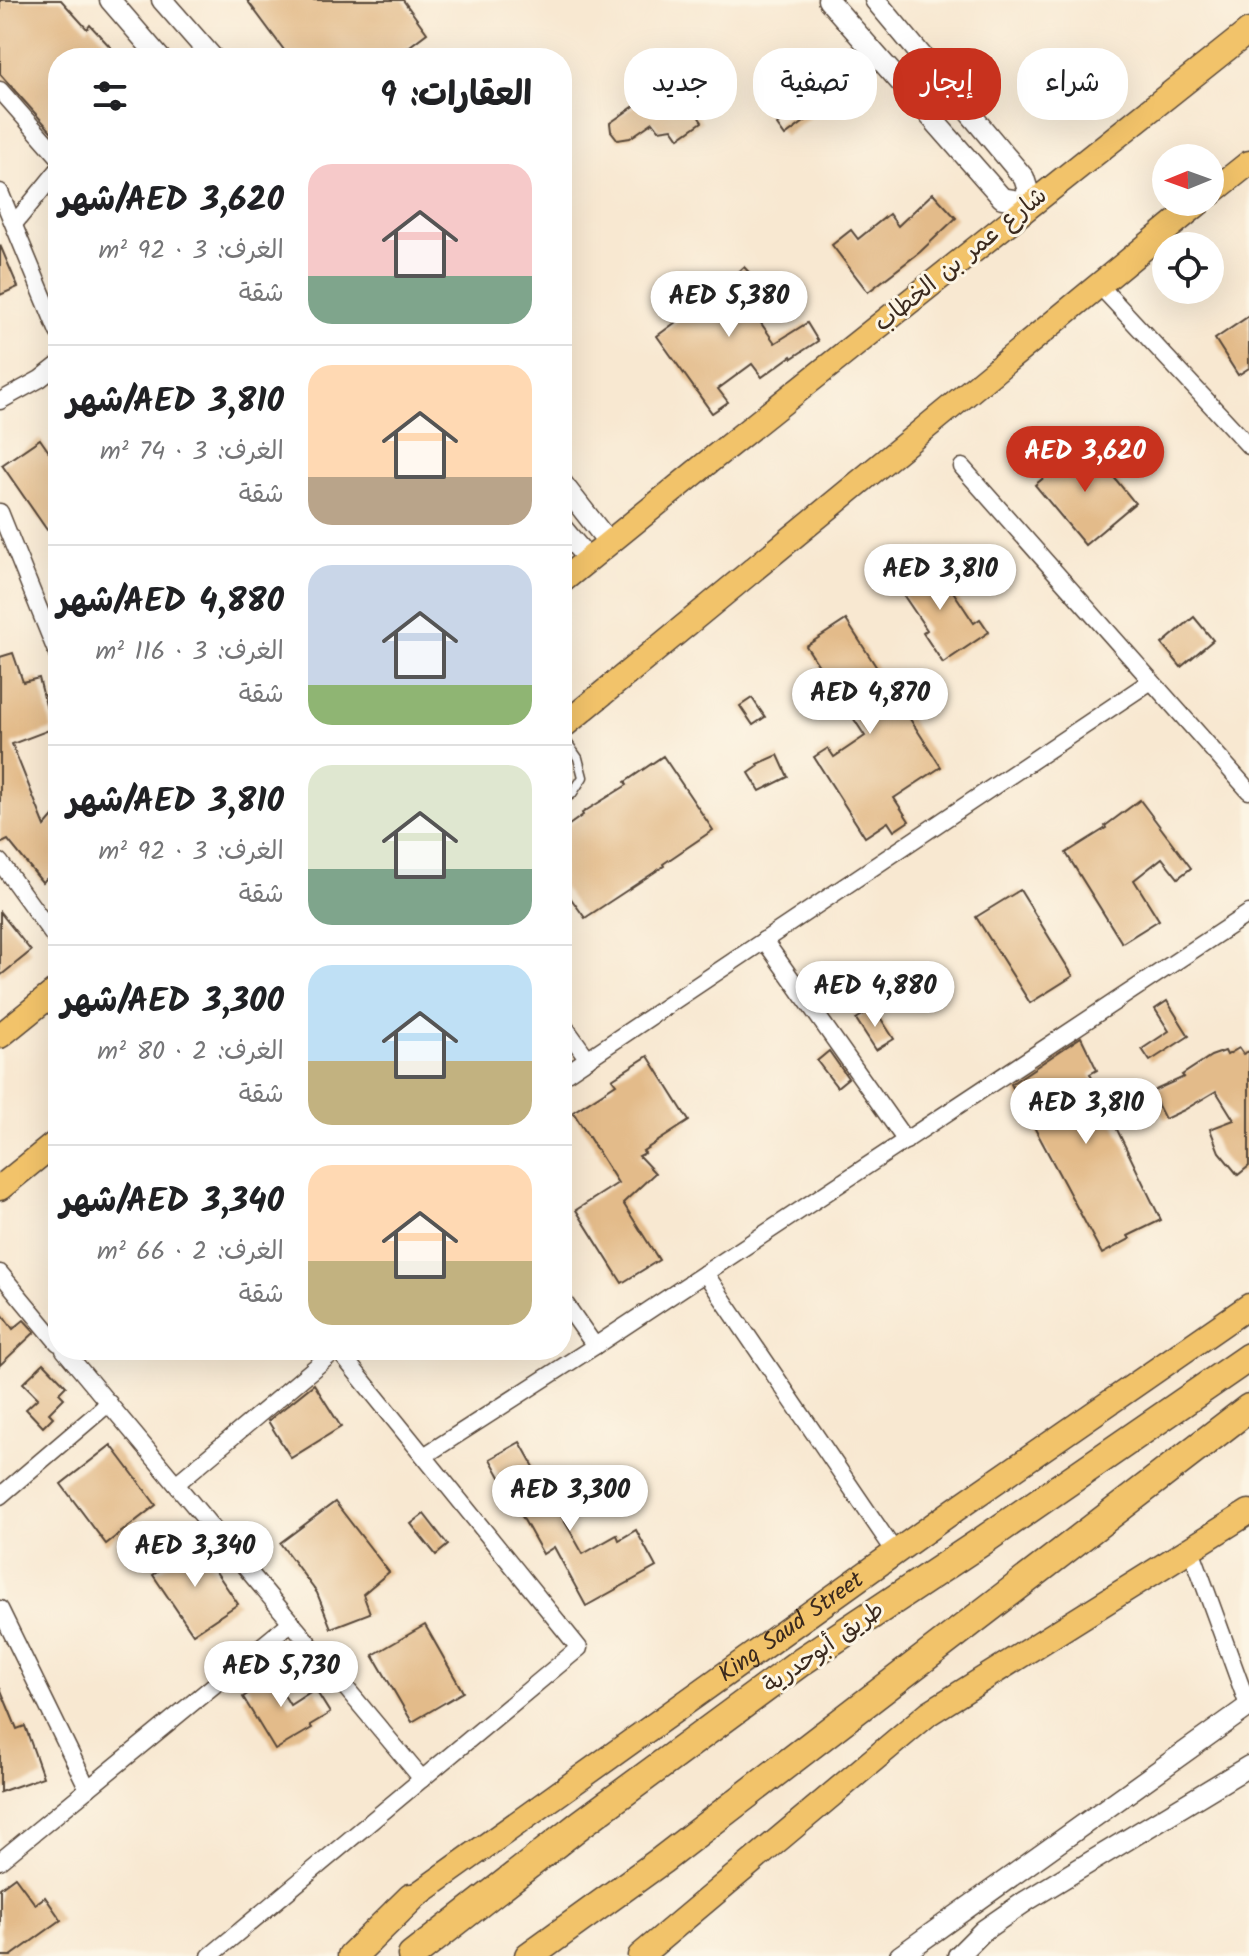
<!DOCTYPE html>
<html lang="ar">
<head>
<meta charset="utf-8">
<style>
	body { margin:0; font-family:Kalam,"Playpen Sans Arabic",sans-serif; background:#f2f2f2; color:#202124; direction:rtl; height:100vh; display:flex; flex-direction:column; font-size:30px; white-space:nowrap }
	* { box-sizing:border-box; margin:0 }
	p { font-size:26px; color:#757577 }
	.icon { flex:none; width:44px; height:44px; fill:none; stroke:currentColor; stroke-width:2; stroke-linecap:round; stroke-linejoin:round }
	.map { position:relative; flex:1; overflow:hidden; direction:ltr }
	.sheet { position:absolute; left:48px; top:48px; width:524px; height:1312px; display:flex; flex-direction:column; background:#fff; border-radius:32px; box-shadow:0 8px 32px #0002; direction:rtl }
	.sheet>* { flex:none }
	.hud { position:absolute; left:596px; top:48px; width:532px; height:72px; direction:rtl; display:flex; gap:16px }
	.needle { width:52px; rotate:269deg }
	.controls { position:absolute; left:1152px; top:144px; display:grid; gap:16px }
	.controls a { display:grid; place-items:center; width:72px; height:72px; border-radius:50%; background:#fff; box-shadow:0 8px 32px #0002; font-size:40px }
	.price { position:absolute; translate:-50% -68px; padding:0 18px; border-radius:28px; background:#fff; color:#222; font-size:26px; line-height:52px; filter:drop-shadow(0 2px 4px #0008) }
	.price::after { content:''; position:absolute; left:50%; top:48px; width:24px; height:18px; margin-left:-12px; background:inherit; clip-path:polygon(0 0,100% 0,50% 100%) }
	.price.on { background:#c8321e; color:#fff }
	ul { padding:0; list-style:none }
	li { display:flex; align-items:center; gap:24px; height:200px; padding:0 40px }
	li+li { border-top:2px solid #e0e0e0 }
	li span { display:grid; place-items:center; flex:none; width:224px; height:160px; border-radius:24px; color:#555 }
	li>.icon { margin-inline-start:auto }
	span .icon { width:96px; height:96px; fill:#fffc; stroke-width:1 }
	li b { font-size:34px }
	h2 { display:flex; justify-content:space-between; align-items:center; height:96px; padding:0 40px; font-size:34px }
	.chip { padding:0 28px; border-radius:32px; background:#fff; box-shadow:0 8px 32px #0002; font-size:28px; line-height:72px }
	.chip.on { background:#c8321e; color:#fff }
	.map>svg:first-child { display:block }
</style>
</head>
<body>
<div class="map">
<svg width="1249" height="1956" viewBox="0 0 1249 1956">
	<rect width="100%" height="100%" fill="#fcf5e5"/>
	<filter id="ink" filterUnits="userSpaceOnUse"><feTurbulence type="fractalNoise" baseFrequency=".0125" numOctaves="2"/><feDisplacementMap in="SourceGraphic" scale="16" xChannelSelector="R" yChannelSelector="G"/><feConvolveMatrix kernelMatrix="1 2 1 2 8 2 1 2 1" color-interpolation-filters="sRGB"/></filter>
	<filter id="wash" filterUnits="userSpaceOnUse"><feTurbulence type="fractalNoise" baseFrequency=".006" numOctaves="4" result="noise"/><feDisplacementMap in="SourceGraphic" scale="32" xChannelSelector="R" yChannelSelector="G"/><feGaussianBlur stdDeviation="1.8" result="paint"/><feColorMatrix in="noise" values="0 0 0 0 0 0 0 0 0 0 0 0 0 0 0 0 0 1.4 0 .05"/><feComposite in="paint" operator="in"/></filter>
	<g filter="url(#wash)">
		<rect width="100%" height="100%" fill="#f8e8d1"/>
		<g id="blocks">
			<!-- building -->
			<g fill="#e3bb8a">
				<polygon points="0,0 61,0 87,29 90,25 114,51 107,58 58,58 58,139 0,74"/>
				<polygon points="247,0 403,0 427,33 394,58 290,58"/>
				<polygon points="827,88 835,99 785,136 777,125"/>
				<polygon points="694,89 698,116 702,122 679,138 672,128 659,130 653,122 630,138 618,140 611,131 610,123 653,93 656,97"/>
				<polygon points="933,193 956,218 920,252 868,292 832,245 851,230 858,239 889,214 898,226"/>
				<polygon points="0,245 18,287 0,295"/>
				<polygon points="744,267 771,296 753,312 775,343 807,323 818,341 792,358 791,356 762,377 752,364 718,389 728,402 712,413 657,336 733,280 732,278"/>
				<polygon points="1249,316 1249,368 1238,375 1215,339"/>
				<polygon points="40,439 58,465 58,523 47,530 2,465"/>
				<polygon points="1086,443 1135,503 1085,545 1035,485"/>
				<polygon points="932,560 974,623 980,619 989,632 943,663 923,633 927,630 896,584"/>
				<polygon points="1194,617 1213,640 1181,667 1162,644"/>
				<polygon points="846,620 941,767 894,798 909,821 894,831 888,822 865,837 814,757 828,748 834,757 865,736 806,646"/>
				<polygon points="13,653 23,682 39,678 52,729 12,744 45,826 58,811 58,870 42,882 8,840 0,844 0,657"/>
				<polygon points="752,698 765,717 753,725 740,706"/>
				<polygon points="778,755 788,777 760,791 749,773 759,766 758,764"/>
				<polygon points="663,756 713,830 663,864 664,866 585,918 562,886 562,830 583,815 582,813 627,785 625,782"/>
				<polygon points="1140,800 1191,868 1178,878 1162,858 1134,880 1159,920 1122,943 1066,853 1106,828 1105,826"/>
				<polygon points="1020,890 1073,976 1030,1003 976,917"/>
				<polygon points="0,912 31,951 0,976"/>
				<polygon points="1167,1001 1189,1036 1150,1061 1142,1049 1169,1031 1155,1009"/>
				<polygon points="874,1008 894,1039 876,1050 856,1019"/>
				<polygon points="1081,1037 1097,1070 1090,1074 1161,1220 1128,1236 1130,1239 1102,1254 1011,1084"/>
				<polygon points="1239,1048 1243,1054 1249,1051 1249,1166 1238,1175 1219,1152 1210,1129 1234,1120 1216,1091 1184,1110 1165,1119 1151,1092 1184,1077 1182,1075 1211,1056 1225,1051 1227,1055"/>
				<polygon points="829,1051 848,1078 837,1087 817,1061"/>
				<polygon points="648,1056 689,1121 643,1151 645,1153 639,1156 655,1173 623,1203 659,1260 622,1283 576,1210 618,1183 573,1112 616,1084 612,1079"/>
				<polygon points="0,1311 13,1329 24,1320 35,1332 0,1365"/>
				<polygon points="44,1363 66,1386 59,1393 64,1398 49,1413 53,1417 43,1427 26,1409 38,1398 23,1383"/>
				<polygon points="314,1384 341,1427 291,1458 268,1421"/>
				<polygon points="520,1442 583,1554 617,1535 619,1540 636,1530 656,1567 586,1606 554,1547 543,1554 490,1459"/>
				<polygon points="111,1445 156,1505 106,1544 61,1484"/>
				<polygon points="335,1502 389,1572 363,1594 370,1613 331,1628 317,1593 280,1543"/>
				<polygon points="424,1514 448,1545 436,1555 411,1524"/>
				<polygon points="197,1544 238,1604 193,1634 153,1575"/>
				<polygon points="425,1625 463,1692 412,1722 373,1655"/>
				<polygon points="266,1665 290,1705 315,1689 330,1713 310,1725 312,1728 275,1750 243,1697 251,1692 244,1679"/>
				<polygon points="0,1688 17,1729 25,1726 43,1777 0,1792"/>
				<polygon points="15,1877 35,1904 45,1897 61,1920 11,1956 0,1956 0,1888"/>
			</g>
		</g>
	</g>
	<g filter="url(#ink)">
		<use href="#blocks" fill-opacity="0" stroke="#574639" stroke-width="2"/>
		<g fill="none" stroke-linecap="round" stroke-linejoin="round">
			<!-- service casing -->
			<g stroke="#574639" stroke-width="11">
				<polyline id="service" points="562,735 578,758 583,777 572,794 562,801"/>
			</g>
			<!-- minor casing -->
			<g stroke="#574639" stroke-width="19">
				<g id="minor">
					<polyline points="0,90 58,156"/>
					<polyline points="0,192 58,332"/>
					<polyline points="14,224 58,170"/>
					<polyline points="1099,285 1249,446"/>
					<polyline points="0,401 40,379 58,365"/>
					<polyline points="962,467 1249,791"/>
					<polyline points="0,512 58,656"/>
					<polyline points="0,862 58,942"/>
					<polyline points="764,940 906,1141"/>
					<polyline points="562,1023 588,1059"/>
					<polyline points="562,1076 1151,681"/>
					<polyline points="0,1273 58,1343"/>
					<polyline points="705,1273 895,1552"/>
					<polyline points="562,1299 595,1346"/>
					<polyline points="64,1350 422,1779"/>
					<polyline points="424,1456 595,1346 1249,913"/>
					<polyline points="176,1484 336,1350"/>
					<polyline points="0,1496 109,1403"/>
					<polyline points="1191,1549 1249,1708"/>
					<polyline points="0,1609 88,1789"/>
					<polyline points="0,1861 291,1622"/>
					<polyline points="210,1956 579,1648 338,1350"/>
				</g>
			</g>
			<!-- tertiary casing -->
			<g stroke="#574639" stroke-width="23">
				<g id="tertiary">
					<polyline points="110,0 160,58"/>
					<polyline points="162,0 213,58"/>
					<polyline points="828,0 1002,198 1032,203 1024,178 875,0"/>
					<polyline points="562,483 609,543"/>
					<polyline points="562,528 588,559"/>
					<polyline points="900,1956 1249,1706"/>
					<polyline points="958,1956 984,1930 1026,1901 1249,1766"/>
				</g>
			</g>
			<!-- primary casing -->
			<g stroke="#574639" stroke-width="27">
				<g id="primary">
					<polyline points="1210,194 1249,163"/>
					<polyline points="562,581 707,463 1249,31"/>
					<polyline points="562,727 1200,202"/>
					<polyline points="0,1036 58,989"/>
					<polyline points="0,1188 58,1141"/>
					<path id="s1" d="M396,1910L956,1509L1249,1306"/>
					<polyline points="640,1956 929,1713 1249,1512"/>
				</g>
			</g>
			<!-- motorway casing -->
			<g stroke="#574639" stroke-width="31">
				<g id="motorway">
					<polyline points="352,1956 411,1898"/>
					<polyline points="412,1956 581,1824 802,1661 981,1542 1249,1357"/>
					<polyline points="529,1956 662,1860 1249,1408"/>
				</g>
			</g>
			<!-- service -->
			<use href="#service" stroke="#fff" stroke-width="8"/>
			<!-- minor -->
			<use href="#minor" stroke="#fff" stroke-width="16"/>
			<!-- tertiary -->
			<use href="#tertiary" stroke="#fff" stroke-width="20"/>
			<!-- primary -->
			<use href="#primary" stroke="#f2c36a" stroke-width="24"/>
			<!-- motorway -->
			<use href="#motorway" stroke="#f2c36a" stroke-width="28"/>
		</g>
	</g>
	<g text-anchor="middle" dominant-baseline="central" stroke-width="6" stroke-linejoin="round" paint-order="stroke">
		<!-- street labels -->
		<g font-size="24" fill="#3b2a1e" stroke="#fcf5e5">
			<text transform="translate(961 260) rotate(-39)">شارع عمر بن الخطاب</text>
			<text stroke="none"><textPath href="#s1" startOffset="486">King Saud Street</textPath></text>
			<text transform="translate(824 1648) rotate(-35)">طريق أبوحدرية</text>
		</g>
	</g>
</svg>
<div class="controls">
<a><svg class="needle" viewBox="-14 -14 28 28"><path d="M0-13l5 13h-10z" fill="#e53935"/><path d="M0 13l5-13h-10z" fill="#757577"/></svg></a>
<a><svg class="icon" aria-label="locate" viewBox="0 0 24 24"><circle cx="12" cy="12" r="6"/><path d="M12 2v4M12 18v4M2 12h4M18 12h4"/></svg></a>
</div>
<b class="price" style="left:729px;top:339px">AED 5,380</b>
<b class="price on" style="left:1085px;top:494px">AED 3,620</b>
<b class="price" style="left:940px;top:612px">AED 3,810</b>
<b class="price" style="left:870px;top:736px">AED 4,870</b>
<b class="price" style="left:875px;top:1029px">AED 4,880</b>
<b class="price" style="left:1086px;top:1146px">AED 3,810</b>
<b class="price" style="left:570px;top:1533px">AED 3,300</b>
<b class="price" style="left:195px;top:1589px">AED 3,340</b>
<b class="price" style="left:281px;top:1709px">AED 5,730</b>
<div class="hud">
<a class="chip">شراء</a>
<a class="chip on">إيجار</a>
<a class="chip">تصفية</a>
<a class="chip">جديد</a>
</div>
<section class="sheet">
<h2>العقارات: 9<svg class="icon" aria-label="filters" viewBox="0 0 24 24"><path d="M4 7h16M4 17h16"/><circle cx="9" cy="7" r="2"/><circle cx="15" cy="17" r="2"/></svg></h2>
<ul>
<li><span style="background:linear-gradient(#f6c9c9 70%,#7fa58c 0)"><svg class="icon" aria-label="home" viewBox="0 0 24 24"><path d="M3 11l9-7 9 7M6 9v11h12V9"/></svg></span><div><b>AED 3,620/شهر</b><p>الغرف: 3 · 92 m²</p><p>شقة</p></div></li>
<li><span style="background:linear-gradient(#ffd9b3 70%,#b9a48a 0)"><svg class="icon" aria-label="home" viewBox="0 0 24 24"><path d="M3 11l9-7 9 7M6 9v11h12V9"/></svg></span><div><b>AED 3,810/شهر</b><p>الغرف: 3 · 74 m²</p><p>شقة</p></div></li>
<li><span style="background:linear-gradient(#c9d6e8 75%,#8fb573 0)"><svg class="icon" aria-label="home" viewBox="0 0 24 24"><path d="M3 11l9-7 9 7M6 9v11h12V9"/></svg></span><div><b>AED 4,880/شهر</b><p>الغرف: 3 · 116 m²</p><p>شقة</p></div></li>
<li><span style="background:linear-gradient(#dfe7d0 65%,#7fa58c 0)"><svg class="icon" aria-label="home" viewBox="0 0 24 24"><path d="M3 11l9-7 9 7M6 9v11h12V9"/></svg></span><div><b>AED 3,810/شهر</b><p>الغرف: 3 · 92 m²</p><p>شقة</p></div></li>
<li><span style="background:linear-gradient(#bfe0f5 60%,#c2b280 0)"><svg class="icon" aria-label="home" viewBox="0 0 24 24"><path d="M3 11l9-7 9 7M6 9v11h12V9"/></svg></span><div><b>AED 3,300/شهر</b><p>الغرف: 2 · 80 m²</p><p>شقة</p></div></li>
<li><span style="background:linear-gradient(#ffd9b3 60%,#c2b280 0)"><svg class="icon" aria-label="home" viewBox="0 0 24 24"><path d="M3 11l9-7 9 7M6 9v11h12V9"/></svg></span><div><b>AED 3,340/شهر</b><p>الغرف: 2 · 66 m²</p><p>شقة</p></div></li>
</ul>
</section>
</div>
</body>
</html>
